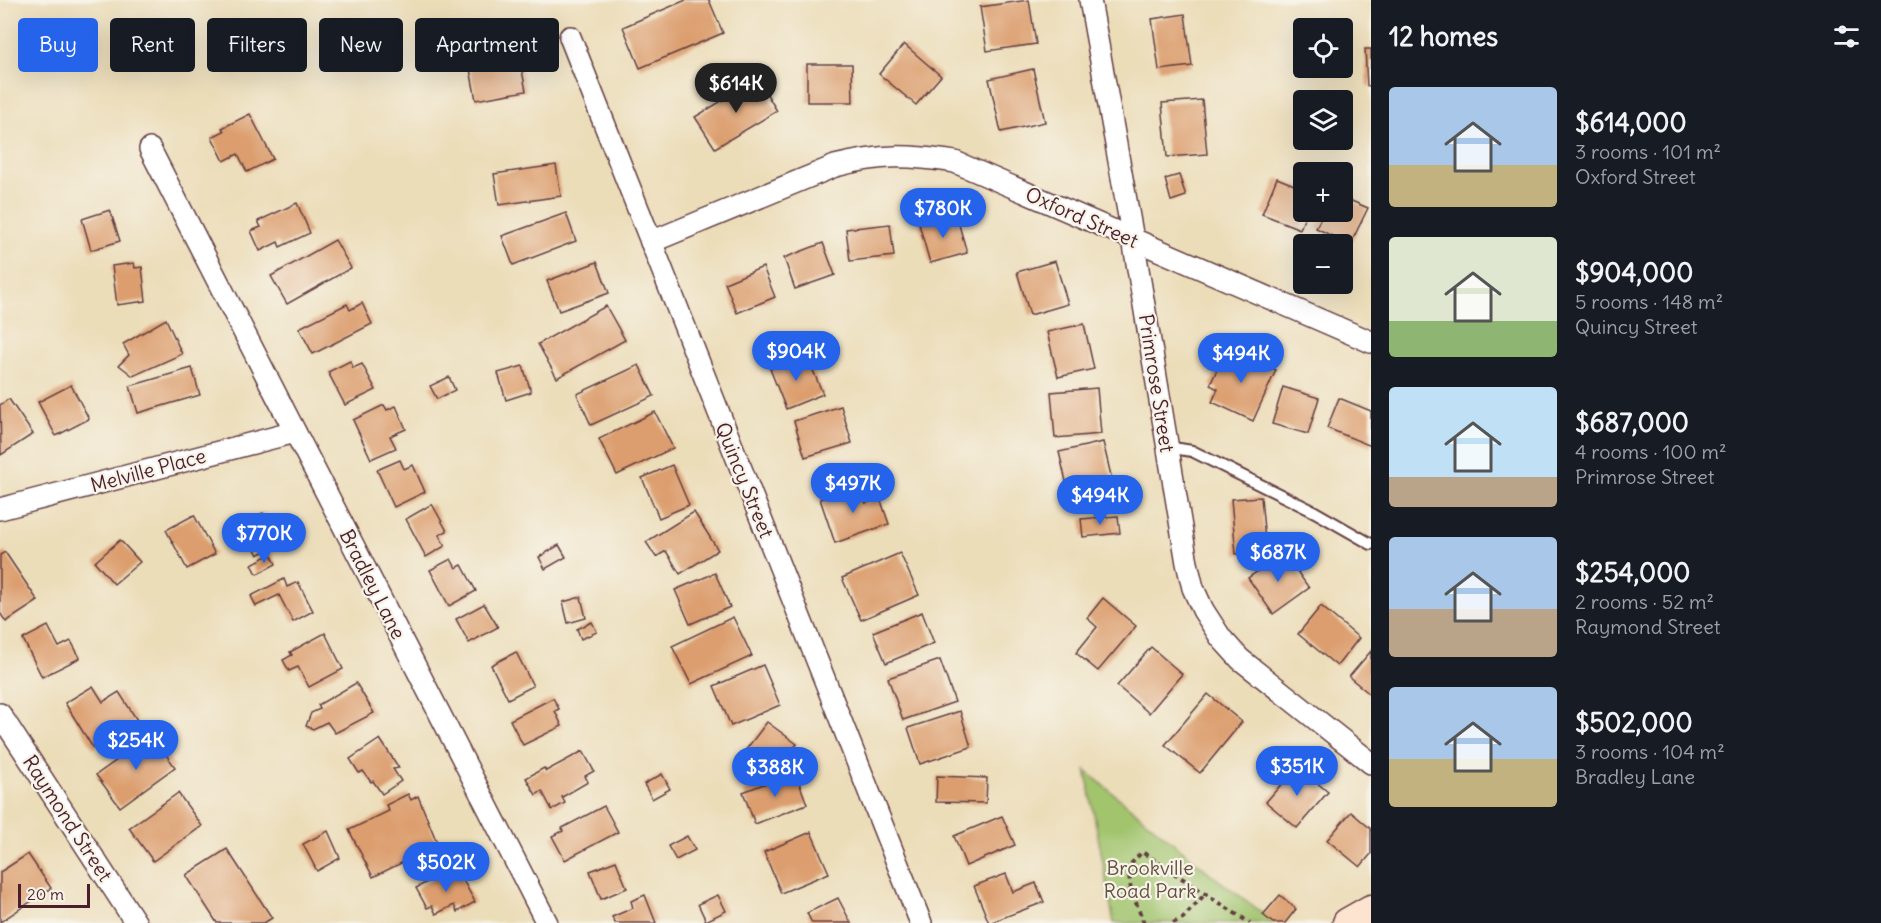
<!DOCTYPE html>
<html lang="en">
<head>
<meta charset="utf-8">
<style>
	body { margin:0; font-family:Delius,sans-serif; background:#20242c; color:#f1f3f6; height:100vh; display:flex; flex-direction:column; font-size:22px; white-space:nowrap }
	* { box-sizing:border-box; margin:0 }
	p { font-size:20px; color:#9ea1a6 }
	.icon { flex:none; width:33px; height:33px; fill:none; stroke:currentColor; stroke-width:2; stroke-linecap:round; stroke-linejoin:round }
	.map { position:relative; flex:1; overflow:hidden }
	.drawer { display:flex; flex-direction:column; background:#171b24; width:510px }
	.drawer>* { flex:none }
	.banner { position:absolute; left:18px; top:18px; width:570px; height:54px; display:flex; gap:12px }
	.fabs { position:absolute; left:1293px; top:18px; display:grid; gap:12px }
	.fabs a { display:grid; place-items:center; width:60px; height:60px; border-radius:6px; background:#171b24; box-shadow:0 6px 24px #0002; font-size:30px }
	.scale { position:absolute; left:18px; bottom:15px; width:72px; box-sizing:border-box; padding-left:6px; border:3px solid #4a1f2b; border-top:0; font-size:16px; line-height:21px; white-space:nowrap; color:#4a1f2b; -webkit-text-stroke:4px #f7f3e8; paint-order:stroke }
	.price { position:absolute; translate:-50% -51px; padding:0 14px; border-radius:21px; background:#2563eb; color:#fff; font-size:20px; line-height:39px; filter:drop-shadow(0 2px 3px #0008) }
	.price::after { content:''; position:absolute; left:50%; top:36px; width:18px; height:14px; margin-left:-9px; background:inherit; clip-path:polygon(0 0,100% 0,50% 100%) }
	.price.on { background:#222; color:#fff }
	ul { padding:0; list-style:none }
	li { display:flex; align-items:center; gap:18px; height:150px; padding:0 18px }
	li span { display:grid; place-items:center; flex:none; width:168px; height:120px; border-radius:6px; color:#555 }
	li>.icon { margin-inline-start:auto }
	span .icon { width:72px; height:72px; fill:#fffc; stroke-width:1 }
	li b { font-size:26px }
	h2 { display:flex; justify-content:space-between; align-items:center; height:72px; padding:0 18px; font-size:26px }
	.tag { padding:0 21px; border-radius:6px; background:#171b24; box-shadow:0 6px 24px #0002; font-size:21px; line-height:54px }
	.tag.on { background:#2563eb; color:#fff }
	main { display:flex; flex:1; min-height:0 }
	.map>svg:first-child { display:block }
</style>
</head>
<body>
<main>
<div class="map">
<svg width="1371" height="923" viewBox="0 0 1371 923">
	<rect width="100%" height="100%" fill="#f7f3e8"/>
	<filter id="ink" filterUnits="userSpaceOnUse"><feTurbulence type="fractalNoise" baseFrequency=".0167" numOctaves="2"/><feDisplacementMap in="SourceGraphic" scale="12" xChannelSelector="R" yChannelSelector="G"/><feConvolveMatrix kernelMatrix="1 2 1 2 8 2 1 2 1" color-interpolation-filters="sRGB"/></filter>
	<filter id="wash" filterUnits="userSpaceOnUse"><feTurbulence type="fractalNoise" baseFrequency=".008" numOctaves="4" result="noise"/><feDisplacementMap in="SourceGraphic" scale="24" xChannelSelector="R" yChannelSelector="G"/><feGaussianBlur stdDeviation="1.35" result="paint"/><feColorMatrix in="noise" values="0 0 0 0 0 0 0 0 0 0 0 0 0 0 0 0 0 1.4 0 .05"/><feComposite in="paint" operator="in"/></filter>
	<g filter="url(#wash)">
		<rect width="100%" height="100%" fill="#ecddb9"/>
		<!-- green -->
		<polygon fill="#a1c46d" stroke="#76724c" stroke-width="1.5" points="1086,771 1216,878 1276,923 1114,923"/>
		<g id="blocks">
			<!-- building -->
			<g fill="#dc9e6e">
				<polygon points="686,0 709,0 723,33 640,68 623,27"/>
				<polygon points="1029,0 1036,44 987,51 980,7"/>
				<polygon points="1185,14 1192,66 1159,70 1152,19"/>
				<polygon points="904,44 941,76 916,105 879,74"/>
				<polygon points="1365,49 1371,49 1371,86 1367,86"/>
				<polygon points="520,60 526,91 476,100 470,69"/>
				<polygon points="807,64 852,64 853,102 807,102"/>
				<polygon points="1033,69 1045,122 1001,132 989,79"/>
				<polygon points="758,79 777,111 715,148 695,117"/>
				<polygon points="1202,100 1207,154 1167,157 1162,103"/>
				<polygon points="250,114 273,159 247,172 238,154 224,161 212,137 224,131 222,128"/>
				<polygon points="556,165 561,196 499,205 494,174"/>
				<polygon points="1179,175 1186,196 1171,201 1165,179"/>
				<polygon points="1277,178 1304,189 1304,212 1307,212 1300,229 1262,214"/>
				<polygon points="1342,197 1368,208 1350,245 1316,228 1324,212 1342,212"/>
				<polygon points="297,203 310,233 280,247 278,242 260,251 251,231 261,227 258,221"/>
				<polygon points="110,210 120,241 91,250 82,219"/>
				<polygon points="566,213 576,241 513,265 502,236"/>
				<polygon points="956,214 967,253 930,263 919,224"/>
				<polygon points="890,224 894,256 850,261 846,229"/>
				<polygon points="335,240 351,268 287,304 271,276"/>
				<polygon points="823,243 835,275 795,289 784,258"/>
				<polygon points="1055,261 1068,304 1030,315 1017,272"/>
				<polygon points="597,262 609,293 559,311 547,281"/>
				<polygon points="134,263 135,268 142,267 146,301 117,305 112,266"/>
				<polygon points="763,267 775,297 737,313 725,283"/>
				<polygon points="362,303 372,324 313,354 299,328 347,304 350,310"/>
				<polygon points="606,306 625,340 557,378 538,344"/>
				<polygon points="166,319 182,354 133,376 119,365 129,355 123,344"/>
				<polygon points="1084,324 1094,369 1058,377 1047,332"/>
				<polygon points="1227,348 1276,370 1253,421 1212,402 1218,389 1210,385"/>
				<polygon points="806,354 823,394 786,409 770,369"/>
				<polygon points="350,361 353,368 362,364 376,390 345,405 328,372"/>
				<polygon points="639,365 654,396 591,425 577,394"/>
				<polygon points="523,366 531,392 506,400 498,373"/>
				<polygon points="192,368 200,395 138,413 130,386"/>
				<polygon points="449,377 455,390 437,399 430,386"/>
				<polygon points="71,385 89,419 56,436 38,402"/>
				<polygon points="1283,387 1319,398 1308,434 1272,424"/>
				<polygon points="1097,388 1101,434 1055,438 1051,392"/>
				<polygon points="1339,398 1371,411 1371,446 1327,428"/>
				<polygon points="9,399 33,434 1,455 0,405"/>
				<polygon points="384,405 387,410 396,406 406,429 390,436 396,448 371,459 353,420"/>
				<polygon points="841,406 852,443 805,457 794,421"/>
				<polygon points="655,412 673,448 617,475 599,439"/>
				<polygon points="1103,442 1113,484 1069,494 1059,452"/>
				<polygon points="400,460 404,469 413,465 425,492 394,507 377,470"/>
				<polygon points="672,465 689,505 659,518 642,478"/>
				<polygon points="860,486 866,503 880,498 889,524 835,543 820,499"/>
				<polygon points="1261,497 1266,551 1236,554 1231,499"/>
				<polygon points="432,504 447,531 439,535 445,546 426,557 406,519"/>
				<polygon points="694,512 718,550 680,574 666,551 656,557 646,542"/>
				<polygon points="263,513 279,544 258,555 242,524"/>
				<polygon points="194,515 215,554 187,569 166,530"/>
				<polygon points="1118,516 1120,533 1083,537 1081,519"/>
				<polygon points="120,540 140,562 114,584 95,562"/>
				<polygon points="559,545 566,557 545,569 539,557"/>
				<polygon points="5,552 38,601 6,622 0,613 0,555"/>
				<polygon points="900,553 919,595 861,620 842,578"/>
				<polygon points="1284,553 1309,588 1273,614 1248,578"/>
				<polygon points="271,554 276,564 257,574 252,564"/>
				<polygon points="451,559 456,568 462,565 476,591 449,606 430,570"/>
				<polygon points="715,573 730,607 690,624 675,590"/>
				<polygon points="284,579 287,587 298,582 313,611 293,622 279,595 256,606 251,596"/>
				<polygon points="581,597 586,618 568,623 563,602"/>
				<polygon points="1103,598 1136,626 1098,671 1076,653 1097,627 1087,618"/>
				<polygon points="484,604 498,627 469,643 456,619"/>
				<polygon points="1321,606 1359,638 1337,666 1298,634"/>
				<polygon points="922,612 934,643 886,663 873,632"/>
				<polygon points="733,617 752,656 691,684 672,646"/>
				<polygon points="592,622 597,632 581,639 577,629"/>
				<polygon points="48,626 59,647 71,641 80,658 42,677 23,639"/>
				<polygon points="325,633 343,669 309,687 298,667 289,671 283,660 292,655 290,652"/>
				<polygon points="1151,647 1182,674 1149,713 1117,686"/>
				<polygon points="1371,651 1371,695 1349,677"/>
				<polygon points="516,652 533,686 508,699 491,665"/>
				<polygon points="940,660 955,702 903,720 888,678"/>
				<polygon points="763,665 780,705 731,726 714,686"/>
				<polygon points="356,683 374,713 335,733 327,722 313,729 306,726 311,713 320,709 318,705"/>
				<polygon points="93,686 103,702 119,692 137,720 93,748 65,703"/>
				<polygon points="1208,694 1242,722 1200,773 1165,745"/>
				<polygon points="553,698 559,709 555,711 562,726 523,745 510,720"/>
				<polygon points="960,711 971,747 920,764 908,728"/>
				<polygon points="767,722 797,744 765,780 738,760"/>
				<polygon points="152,735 175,767 120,807 96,775"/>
				<polygon points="380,739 399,768 393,769 401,781 382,794 373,781 371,782 363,771 359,773 350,759"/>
				<polygon points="583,751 594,771 585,776 588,782 562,797 565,803 552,810 542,791 536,795 526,778 544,768 546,771"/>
				<polygon points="1297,766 1328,792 1297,828 1266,802"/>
				<polygon points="795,772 807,804 755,824 743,792"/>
				<polygon points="662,774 670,789 652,799 644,784"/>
				<polygon points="937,776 987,778 986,803 936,802"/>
				<polygon points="178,793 202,826 153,861 129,828"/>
				<polygon points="408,794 411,800 418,796 438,845 373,877 349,830 389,811 386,805"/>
				<polygon points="604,806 618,832 565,860 552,836 563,831 562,828"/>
				<polygon points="1351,812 1371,829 1371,854 1360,867 1327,840"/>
				<polygon points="1002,816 1015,845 966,866 954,836"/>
				<polygon points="328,831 340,858 317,871 303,844"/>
				<polygon points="811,832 829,873 781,893 764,852"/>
				<polygon points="687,836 695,850 676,860 668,846"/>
				<polygon points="227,849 272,918 264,923 217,923 186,875"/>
				<polygon points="28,854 51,888 0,922 0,872"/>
				<polygon points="616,861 627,888 601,899 590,871"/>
				<polygon points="451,869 453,873 458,871 475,902 457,912 454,905 436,914 432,906 427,908 416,888"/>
				<polygon points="1006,874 1013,892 1036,883 1044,902 989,923 974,886"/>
				<polygon points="645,895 656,923 615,923 612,917 633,908 631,901"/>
				<polygon points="718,895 726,911 706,921 698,904"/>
				<polygon points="1280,895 1296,909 1285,923 1273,923 1263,915"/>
				<polygon points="838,898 851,923 812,923 807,913"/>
			</g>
		</g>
	</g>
	<g filter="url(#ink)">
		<use href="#blocks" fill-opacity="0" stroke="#623c40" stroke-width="1.5"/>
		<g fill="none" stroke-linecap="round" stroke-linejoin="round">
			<!-- lane casing -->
			<g stroke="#623c40" stroke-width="14">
				<polyline id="lane" points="1167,447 1192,451 1315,512 1371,544"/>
			</g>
			<!-- street casing -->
			<g stroke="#623c40" stroke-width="24">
				<g id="street">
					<polyline points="1090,0 1133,239 1187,563 1193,588 1203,610 1221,638 1240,659 1371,763"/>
					<polyline points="570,37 921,923"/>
					<polyline points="150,149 547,923"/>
					<path d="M651,242L835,166C882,154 907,155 955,162L1371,342"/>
					<polyline points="0,509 295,432"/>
					<polyline points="0,714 136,923"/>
				</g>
			</g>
			<!-- secondary casing -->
			<g stroke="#623c40" stroke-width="33">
				<polyline id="secondary" points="1348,923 1371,910"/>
			</g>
			<!-- path -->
			<g stroke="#623c40" stroke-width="4" stroke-dasharray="4.5 4.5" stroke-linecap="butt">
				<polyline points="1144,923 1131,890 1128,867 1142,852 1250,923"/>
				<polyline points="1173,923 1183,918 1206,893"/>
			</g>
			<!-- lane -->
			<use href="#lane" stroke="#fff" stroke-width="10"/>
			<!-- street -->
			<use href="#street" stroke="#fff" stroke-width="21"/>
			<!-- secondary -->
			<use href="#secondary" stroke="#fde4d1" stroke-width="30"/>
		</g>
	</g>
	<g text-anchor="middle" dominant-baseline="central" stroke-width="4.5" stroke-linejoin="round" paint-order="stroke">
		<!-- street labels -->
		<g font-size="20" fill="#4a1f2b" stroke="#f7f3e8">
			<text transform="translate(1082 217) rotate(24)">Oxford Street</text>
			<text transform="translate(1157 383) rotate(81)">Primrose Street</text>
			<text transform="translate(148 470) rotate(-15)">Melville Place</text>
			<text transform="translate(745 480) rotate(68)">Quincy Street</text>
			<text transform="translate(373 584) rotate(63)">Bradley Lane</text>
			<text transform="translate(68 818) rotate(57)">Raymond Street</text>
		</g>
		<!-- park labels -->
		<g font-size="20" fill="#64513f" stroke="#f7f3e8">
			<text x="1150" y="867">Brookville<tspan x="1150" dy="23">Road Park</tspan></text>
		</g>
	</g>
</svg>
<div class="fabs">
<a><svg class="icon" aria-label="locate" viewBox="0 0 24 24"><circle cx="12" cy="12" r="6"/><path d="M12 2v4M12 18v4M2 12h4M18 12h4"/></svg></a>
<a><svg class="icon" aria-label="layers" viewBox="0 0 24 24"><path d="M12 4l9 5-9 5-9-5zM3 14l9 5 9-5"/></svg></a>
<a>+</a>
<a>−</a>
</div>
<div class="scale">20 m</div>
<b class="price on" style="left:736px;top:114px">$614K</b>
<b class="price" style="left:943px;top:239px">$780K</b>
<b class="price" style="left:796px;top:382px">$904K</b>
<b class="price" style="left:1241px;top:384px">$494K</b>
<b class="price" style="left:853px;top:514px">$497K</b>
<b class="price" style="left:1100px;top:526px">$494K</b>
<b class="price" style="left:264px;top:564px">$770K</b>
<b class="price" style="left:1278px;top:583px">$687K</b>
<b class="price" style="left:136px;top:771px">$254K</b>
<b class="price" style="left:1297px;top:797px">$351K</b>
<b class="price" style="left:775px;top:798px">$388K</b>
<b class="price" style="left:446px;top:893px">$502K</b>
<div class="banner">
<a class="tag on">Buy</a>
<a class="tag">Rent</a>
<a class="tag">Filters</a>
<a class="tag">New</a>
<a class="tag">Apartment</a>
</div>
</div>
<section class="drawer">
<h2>12 homes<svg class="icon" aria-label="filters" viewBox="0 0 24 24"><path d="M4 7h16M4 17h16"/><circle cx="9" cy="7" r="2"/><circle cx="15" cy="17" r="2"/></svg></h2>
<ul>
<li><span style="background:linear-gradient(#a9c7e8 65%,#c2b280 0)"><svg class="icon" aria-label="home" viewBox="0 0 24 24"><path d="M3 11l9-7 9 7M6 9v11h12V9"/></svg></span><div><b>$614,000</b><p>3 rooms · 101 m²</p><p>Oxford Street</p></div></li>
<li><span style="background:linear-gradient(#dfe7d0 70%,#8fb573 0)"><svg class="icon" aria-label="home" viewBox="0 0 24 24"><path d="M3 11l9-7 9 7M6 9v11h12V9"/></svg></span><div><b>$904,000</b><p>5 rooms · 148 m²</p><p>Quincy Street</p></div></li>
<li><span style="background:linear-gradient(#bfe0f5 75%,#b9a48a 0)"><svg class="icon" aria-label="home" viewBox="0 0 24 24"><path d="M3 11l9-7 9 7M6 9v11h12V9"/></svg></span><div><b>$687,000</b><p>4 rooms · 100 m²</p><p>Primrose Street</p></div></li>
<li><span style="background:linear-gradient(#a9c7e8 60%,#b9a48a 0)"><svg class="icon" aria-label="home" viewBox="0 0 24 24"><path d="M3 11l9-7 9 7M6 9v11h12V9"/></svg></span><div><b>$254,000</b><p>2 rooms · 52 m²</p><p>Raymond Street</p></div></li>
<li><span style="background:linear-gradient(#a9c7e8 60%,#c2b280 0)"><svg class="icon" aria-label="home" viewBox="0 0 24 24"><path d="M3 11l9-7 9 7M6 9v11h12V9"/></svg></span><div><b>$502,000</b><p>3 rooms · 104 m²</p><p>Bradley Lane</p></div></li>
</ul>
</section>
</main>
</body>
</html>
